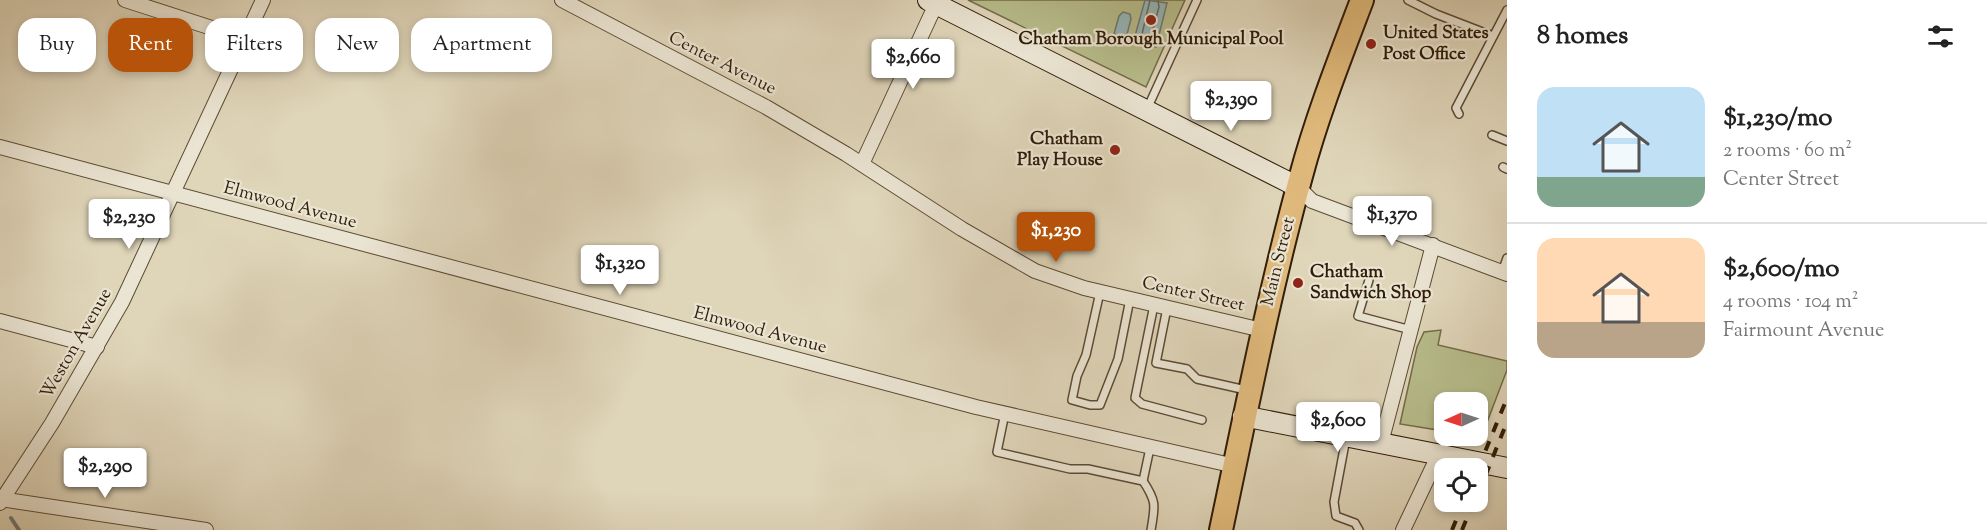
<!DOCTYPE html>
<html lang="en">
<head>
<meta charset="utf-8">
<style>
	body { margin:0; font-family:"Sorts Mill Goudy",serif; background:#f6f6f6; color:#222; height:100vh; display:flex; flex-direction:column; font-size:22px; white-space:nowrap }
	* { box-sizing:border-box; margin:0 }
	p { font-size:20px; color:#767676 }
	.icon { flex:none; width:33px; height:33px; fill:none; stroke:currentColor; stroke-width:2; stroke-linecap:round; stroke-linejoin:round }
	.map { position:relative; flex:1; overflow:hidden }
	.details { display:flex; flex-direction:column; background:#fff; width:480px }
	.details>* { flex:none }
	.top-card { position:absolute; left:18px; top:18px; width:570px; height:54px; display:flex; gap:12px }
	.needle { width:39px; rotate:267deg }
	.tools { position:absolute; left:1434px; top:392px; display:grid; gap:12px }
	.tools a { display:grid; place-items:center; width:54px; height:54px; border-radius:12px; background:#fff; box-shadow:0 3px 9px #0003; font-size:30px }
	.price { position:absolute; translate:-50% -51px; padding:0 14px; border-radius:6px; background:#fff; color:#222; font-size:20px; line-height:39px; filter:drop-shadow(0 2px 3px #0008) }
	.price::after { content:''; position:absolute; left:50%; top:36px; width:18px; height:14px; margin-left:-9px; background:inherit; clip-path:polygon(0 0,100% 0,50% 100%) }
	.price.active { background:#b45309; color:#fff }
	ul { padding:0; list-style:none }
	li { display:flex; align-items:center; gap:18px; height:150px; padding:0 30px }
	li+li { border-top:2px solid #e0e0e0 }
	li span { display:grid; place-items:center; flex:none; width:168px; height:120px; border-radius:18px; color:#555 }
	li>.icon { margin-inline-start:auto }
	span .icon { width:72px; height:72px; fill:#fffc; stroke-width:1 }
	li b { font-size:26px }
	h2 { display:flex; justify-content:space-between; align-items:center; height:72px; padding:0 30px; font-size:26px }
	.pill { padding:0 21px; border-radius:18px; background:#fff; box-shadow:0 3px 9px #0003; font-size:21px; line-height:54px }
	.pill.active { background:#b45309; color:#fff }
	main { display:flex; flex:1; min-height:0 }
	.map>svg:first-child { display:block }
</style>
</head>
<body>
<main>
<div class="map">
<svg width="1507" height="530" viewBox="0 0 1507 530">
	<rect width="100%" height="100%" fill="#dfd5b9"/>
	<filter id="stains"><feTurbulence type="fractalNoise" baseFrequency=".00333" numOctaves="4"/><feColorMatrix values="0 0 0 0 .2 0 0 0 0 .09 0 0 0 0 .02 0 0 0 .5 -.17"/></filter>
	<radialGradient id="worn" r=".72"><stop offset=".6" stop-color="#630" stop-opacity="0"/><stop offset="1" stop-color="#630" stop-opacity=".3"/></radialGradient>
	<!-- green -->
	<g fill="#b7bc8b" stroke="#746c4a" stroke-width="1.5">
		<polygon points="968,0 1185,0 1146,87"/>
		<polygon points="1441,330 1438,345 1507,361 1507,370 1481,438 1465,435 1478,435 1478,402 1444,402 1444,431 1400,424 1417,347 1424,332"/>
	</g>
	<!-- water -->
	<g fill="#97b6b8" stroke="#6e7972" stroke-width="1.5">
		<polygon points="1145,0 1167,3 1156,47 1132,40 1135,36"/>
		<polygon points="1123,12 1130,14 1131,19 1126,38 1114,34 1119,16"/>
	</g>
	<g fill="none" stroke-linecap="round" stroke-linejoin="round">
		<!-- shore -->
		<polyline stroke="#646a60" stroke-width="1.5" points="1150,0 1142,34 1143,37 1148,39 1151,37 1159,7 1158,0"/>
		<!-- stream -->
		<polyline stroke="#6e7972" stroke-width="4" points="11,518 19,530"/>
		<!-- lane casing -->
		<g stroke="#5c4b35" stroke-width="10">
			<g id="lane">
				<polyline points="1408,0 1436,14 1493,36"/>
				<polyline points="1147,109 1197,0"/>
				<polyline points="1459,114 1456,108 1507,10"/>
				<polyline points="1492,135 1507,141"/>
				<polyline points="1503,167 1507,169"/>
				<polyline points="1502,272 1507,258"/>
				<polyline points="1369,280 1358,316 1411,330"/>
				<polyline points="1100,292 1086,355 1077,376 1072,400 1090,405 1100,405 1118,359 1130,299"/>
				<polyline points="1154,305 1135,398 1142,404 1202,420"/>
				<polyline points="1167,308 1156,363 1187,369 1197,379 1246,390"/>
				<path d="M1005,413L997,452L1070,469H1088L1143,481C1157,502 1155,506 1151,530"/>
				<polyline points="1346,438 1334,502 1336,516 1355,523 1359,530"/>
				<polyline points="1143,481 1150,448"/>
			</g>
		</g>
		<!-- street casing -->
		<g stroke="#5c4b35" stroke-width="16">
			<g id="street">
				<polyline points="125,0 246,39"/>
				<polyline points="562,0 766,107 846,154 962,229 1035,271 1084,288 1262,330"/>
				<polyline points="0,147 976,407 1235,466"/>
				<polyline points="862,164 936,4"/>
				<polyline points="1298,187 1312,201 1507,274"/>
				<polyline points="0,321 97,347"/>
				<polyline points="1381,443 1433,245"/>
				<polyline points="0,499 206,530"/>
				<polyline points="0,503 52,423 122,302 263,0"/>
				<polyline points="1403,530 1439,454"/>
			</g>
		</g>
		<!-- secondary casing -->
		<g stroke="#311d09" stroke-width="22">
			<g id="secondary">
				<polyline points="928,0 1298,187"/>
				<polyline points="1243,416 1507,468"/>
			</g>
		</g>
		<!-- primary casing -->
		<g stroke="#311d09" stroke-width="26">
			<path id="primary" d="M1221,530C1246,412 1269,293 1301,176C1317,116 1340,58 1362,0"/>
		</g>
		<!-- lane -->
		<use href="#lane" stroke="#eae4d2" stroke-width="7"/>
		<!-- street -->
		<use href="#street" stroke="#eae4d2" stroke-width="14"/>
		<!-- secondary -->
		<use href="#secondary" stroke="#eae4d2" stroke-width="20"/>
		<!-- primary -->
		<use href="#primary" stroke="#e0ba7c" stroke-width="22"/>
		<!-- rail -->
		<g stroke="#311d09" stroke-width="4" stroke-dasharray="10 10" stroke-linecap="butt">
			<polyline points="1478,469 1507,398"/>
			<polyline points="1478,494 1507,422"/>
			<polyline points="1452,530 1464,501"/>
			<polyline points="1462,530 1474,501"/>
		</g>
	</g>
	<!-- markers -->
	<g fill="#8f2418" stroke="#eae4d2" stroke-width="2">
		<circle cx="1151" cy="20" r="6"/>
		<circle cx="1371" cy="44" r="6"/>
		<circle cx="1115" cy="150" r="6"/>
		<circle cx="1298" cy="283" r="6"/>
	</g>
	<g text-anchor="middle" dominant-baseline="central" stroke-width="4.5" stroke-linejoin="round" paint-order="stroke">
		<!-- poi labels -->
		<g font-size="18" font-weight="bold" fill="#311d09" stroke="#eae4d2" text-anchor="start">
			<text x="1383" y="34">United States<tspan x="1383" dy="21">Post Office</tspan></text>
			<text x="1151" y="40" text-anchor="middle">Chatham Borough Municipal Pool</text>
			<text x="1103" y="140" text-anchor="end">Chatham<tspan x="1103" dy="21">Play House</tspan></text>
			<text x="1310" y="273">Chatham<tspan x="1310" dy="21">Sandwich Shop</tspan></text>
		</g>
		<!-- street labels -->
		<g font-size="18" fill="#311d09" stroke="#eae4d2">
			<text transform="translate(722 64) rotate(27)">Center Avenue</text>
			<text transform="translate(290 206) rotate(15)">Elmwood Avenue</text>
			<text transform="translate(1279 262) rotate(-76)">Main Street</text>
			<text transform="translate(1193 295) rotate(13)">Center Street</text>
			<text transform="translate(760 331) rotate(15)">Elmwood Avenue</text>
			<text transform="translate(77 344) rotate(-60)">Weston Avenue</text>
		</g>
	</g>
	<rect width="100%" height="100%" filter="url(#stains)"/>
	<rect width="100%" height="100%" fill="url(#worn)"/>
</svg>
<div class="tools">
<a><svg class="needle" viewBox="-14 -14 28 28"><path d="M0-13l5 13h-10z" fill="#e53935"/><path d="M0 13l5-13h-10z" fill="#767676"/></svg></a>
<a><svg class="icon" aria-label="locate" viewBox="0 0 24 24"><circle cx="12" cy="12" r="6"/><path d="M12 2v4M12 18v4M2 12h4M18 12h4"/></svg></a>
</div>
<b class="price" style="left:913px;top:90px">$2,660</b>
<b class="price" style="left:1231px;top:132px">$2,390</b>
<b class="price" style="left:1392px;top:247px">$1,370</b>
<b class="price" style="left:129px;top:250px">$2,230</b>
<b class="price active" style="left:1056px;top:263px">$1,230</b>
<b class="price" style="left:620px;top:296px">$1,320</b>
<b class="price" style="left:1338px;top:453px">$2,600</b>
<b class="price" style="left:105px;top:499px">$2,290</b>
<div class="top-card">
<a class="pill">Buy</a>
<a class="pill active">Rent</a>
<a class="pill">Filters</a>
<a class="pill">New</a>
<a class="pill">Apartment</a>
</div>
</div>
<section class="details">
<h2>8 homes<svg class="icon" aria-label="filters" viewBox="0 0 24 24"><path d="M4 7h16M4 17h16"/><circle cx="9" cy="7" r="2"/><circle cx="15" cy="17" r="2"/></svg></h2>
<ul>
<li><span style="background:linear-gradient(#bfe0f5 75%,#7fa58c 0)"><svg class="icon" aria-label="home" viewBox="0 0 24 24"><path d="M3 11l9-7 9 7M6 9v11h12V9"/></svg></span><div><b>$1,230/mo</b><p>2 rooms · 60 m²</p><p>Center Street</p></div></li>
<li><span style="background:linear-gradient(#ffd9b3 70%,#b9a48a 0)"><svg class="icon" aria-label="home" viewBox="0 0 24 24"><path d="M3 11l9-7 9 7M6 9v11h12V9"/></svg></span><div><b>$2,600/mo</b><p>4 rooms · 104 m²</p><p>Fairmount Avenue</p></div></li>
</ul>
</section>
</main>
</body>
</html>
